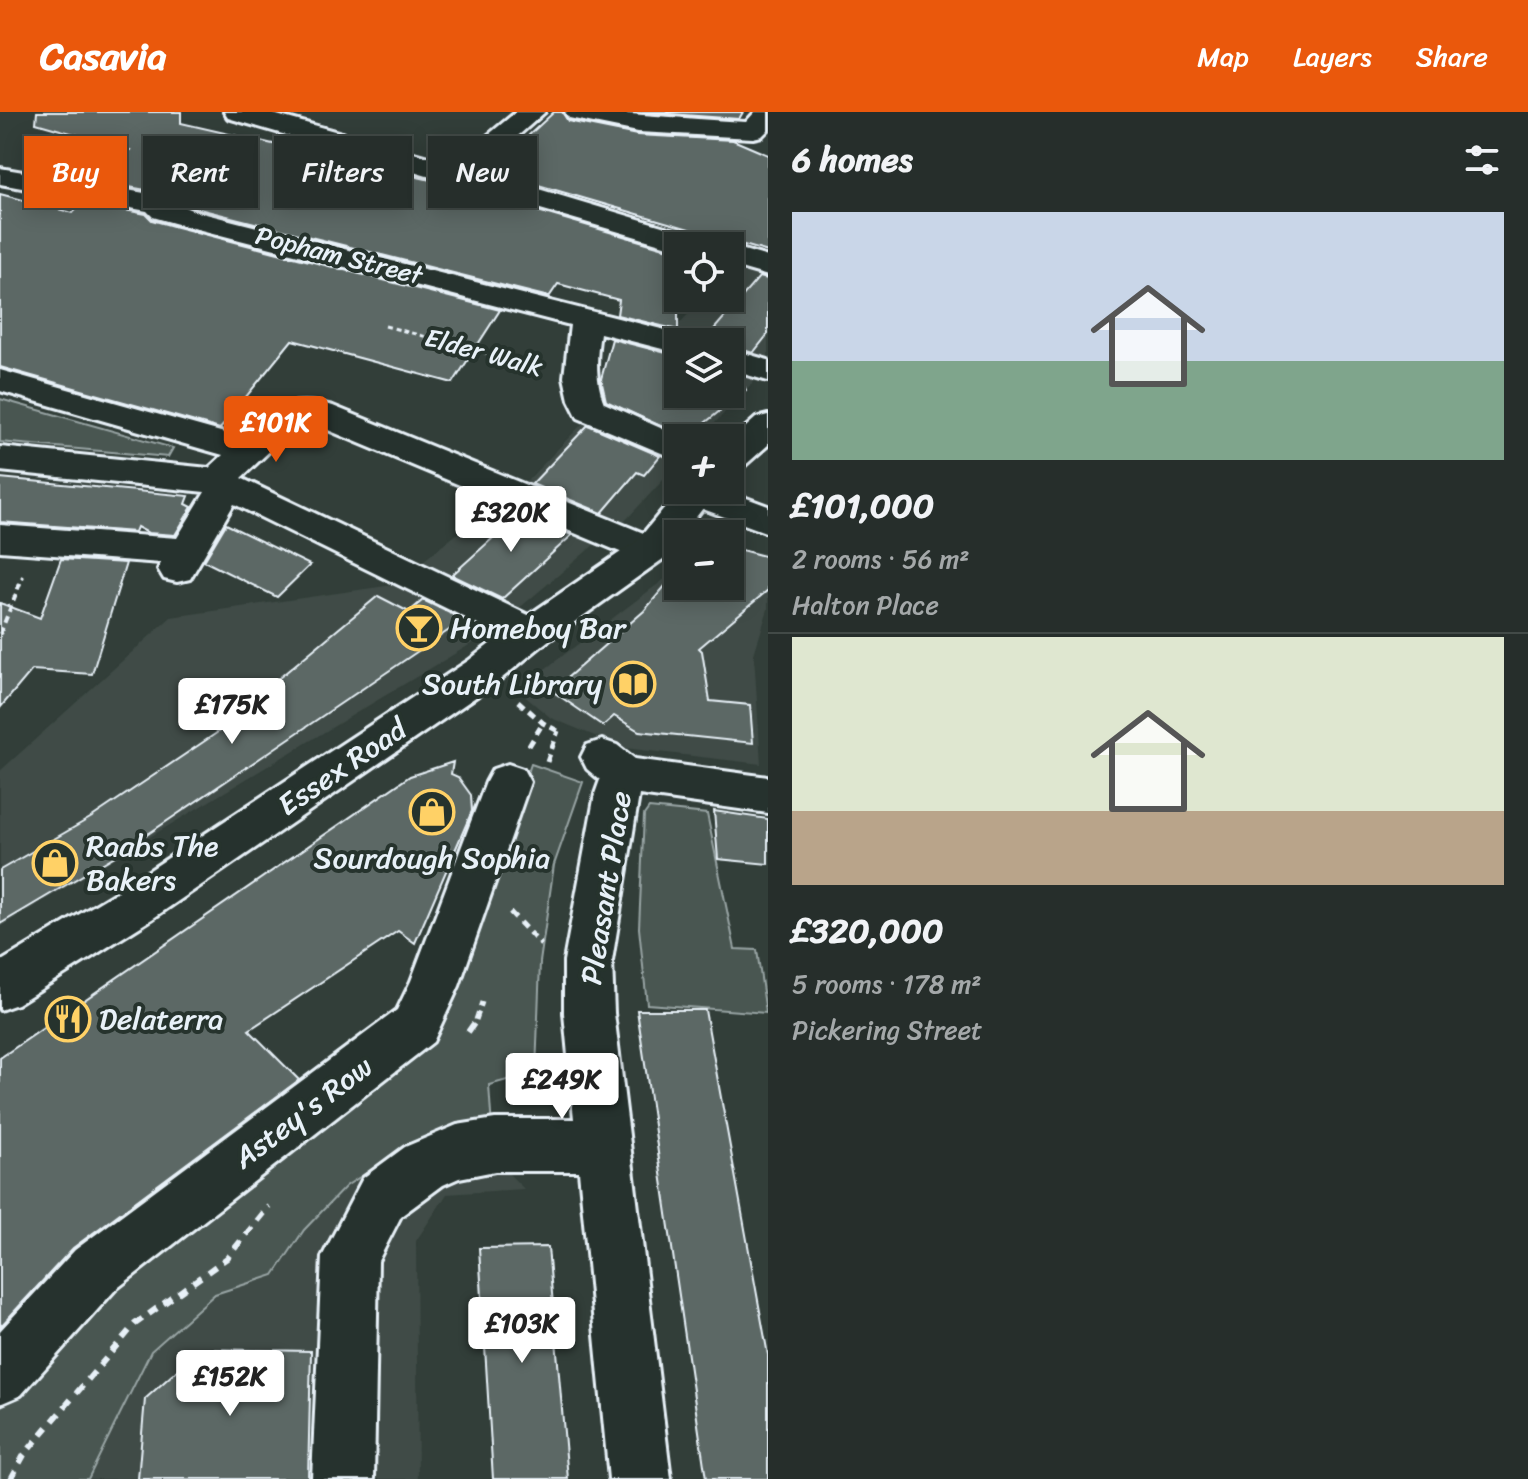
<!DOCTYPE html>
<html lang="en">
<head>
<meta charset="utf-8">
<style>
	body { margin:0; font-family:Sriracha,sans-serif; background:#323a37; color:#f1f3f6; height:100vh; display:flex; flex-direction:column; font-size:30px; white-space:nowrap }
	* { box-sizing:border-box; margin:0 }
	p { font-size:26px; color:#a4a8a9 }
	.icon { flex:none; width:44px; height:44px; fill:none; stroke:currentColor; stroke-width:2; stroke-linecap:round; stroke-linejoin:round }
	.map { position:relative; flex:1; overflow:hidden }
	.panel { display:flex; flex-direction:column; background:#262e2b; width:760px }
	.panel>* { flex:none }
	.guide { position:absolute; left:24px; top:24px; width:624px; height:72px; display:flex; gap:16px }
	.controls { position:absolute; left:664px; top:120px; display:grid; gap:16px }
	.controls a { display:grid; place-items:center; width:80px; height:80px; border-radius:0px; background:#262e2b; box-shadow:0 4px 20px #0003,0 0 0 2px #424a47; font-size:40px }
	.price { position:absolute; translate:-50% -68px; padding:0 18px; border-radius:8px; background:#fff; color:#222; font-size:26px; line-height:52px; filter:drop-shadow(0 2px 4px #0008) }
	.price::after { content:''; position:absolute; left:50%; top:48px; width:24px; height:18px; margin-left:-12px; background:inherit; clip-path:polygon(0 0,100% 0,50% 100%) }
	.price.current { background:#ea580c; color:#fff }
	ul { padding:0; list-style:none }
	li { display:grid; align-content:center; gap:16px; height:424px; padding:0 24px }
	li+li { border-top:2px solid #424a47 }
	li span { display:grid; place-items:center; height:248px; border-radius:0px; color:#555 }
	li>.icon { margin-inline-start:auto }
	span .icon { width:144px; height:144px; fill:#fffc; stroke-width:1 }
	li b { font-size:34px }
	h2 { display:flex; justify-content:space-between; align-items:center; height:96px; padding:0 24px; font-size:34px }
	.pill { padding:0 28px; border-radius:0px; background:#262e2b; box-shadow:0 4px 20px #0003,0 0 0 2px #424a47; font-size:28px; line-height:72px }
	.pill.current { background:#ea580c; color:#fff }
	header { display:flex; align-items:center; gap:48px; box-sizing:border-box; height:112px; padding:0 40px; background:#ea580c; color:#fff }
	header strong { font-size:38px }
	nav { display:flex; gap:44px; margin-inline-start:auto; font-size:28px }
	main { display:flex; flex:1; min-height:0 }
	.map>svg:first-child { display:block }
</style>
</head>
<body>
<header>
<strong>Casavia</strong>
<nav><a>Map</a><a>Layers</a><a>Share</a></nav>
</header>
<main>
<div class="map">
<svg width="768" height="1367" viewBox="0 0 768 1367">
	<rect width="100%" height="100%" fill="#323e39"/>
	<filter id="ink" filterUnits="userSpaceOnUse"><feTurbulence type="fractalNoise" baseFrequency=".0125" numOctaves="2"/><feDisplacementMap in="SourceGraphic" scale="16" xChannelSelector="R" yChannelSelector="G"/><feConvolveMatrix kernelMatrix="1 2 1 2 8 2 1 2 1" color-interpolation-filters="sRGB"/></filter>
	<g filter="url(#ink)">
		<!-- built -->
		<g fill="#3f4b46" fill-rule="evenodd">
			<path d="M768,141V254L701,326H678V352L624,410L525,371L704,186H730V149L753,155ZM678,230H730V282H678Z"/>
			<polygon points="503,385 601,427 491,520 0,815 0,659 171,505 393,473"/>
			<polygon points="730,435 768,442 768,497 754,542 761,652 624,636 551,606 517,578 678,457 678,474 730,474"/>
			<polygon points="492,1017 504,1057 524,1077 447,1082 416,1129 418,1367 89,1367 151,1239 215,1182 274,1163 304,1118 347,1074 419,1027"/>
		</g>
		<!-- green -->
		<g fill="#495651" stroke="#98a4a4" stroke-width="2">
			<polygon points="0,287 173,336 168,345 0,330"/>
			<polygon points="531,652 583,670 554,753 540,850 536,960 489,973 492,1017 419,1027 346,1074 304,1118 274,1163 215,1182 151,1239 88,1367 0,1367 0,1290 108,1170 446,901"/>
			<polygon points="649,696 707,702 735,837 757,838 766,901 647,892 639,816 644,703"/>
		</g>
		<!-- building -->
		<g fill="#5c6865" stroke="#e8f1f8" stroke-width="2">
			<polygon points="37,0 181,0 181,11 435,69 678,140 678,218 617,203 619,188 558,172 549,185 195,96 157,80 101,70 130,38 36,11"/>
			<polygon points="554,0 562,0 568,9 637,23 733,28 768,43 768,140 490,59"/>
			<polygon points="642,0 743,0 739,7"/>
			<polygon points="0,82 73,101 83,90 146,102 152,108 173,114 500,198 453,271 292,228 220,317 0,255"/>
			<polygon points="759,165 768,167 768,222 753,241 730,234 730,230 703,230"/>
			<polygon points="612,227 678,244 678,282 730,282 730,261 739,264 746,278 686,326 606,289 601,267"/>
			<polygon points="588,313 660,344 644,363 637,360 602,401 532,372"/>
			<polygon points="0,366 189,384 186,392 192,395 175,423 148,421 137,415 135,420 0,410"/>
			<polygon points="509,397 572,423 502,487 452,463 493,426 484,423"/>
			<polygon points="226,412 310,453 277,485 204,449"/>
			<polygon points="730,435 768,445 768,478 699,536 702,539 710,589 750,593 753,631 639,619 614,604 603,614 552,579 644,499 665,474 678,466 678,474 730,474"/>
			<polygon points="61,447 126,451 92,562 32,558 0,596 0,491 40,506"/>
			<polygon points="378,484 409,500 423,488 464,508 120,741 0,812 0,758 92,705 230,612 226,610"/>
			<polygon points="453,650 451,662 458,665 471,683 472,699 415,831 398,819 249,918 299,968 73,1136 0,1215 0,946 410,664"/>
			<polygon points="714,699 768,707 768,752 718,747"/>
			<polygon points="637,898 705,898 768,1243 768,1367 706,1367"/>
			<polygon points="548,1135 568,1367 493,1367 479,1136"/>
			<polygon points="201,1237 311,1239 308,1367 138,1367 145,1287"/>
		</g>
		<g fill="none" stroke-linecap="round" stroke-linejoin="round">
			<!-- minor casing -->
			<g stroke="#e8f1f8" stroke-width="6">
				<g id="minor">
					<polygon points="224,0 266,0 453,52 516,0 545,0 478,59 709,128 714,134 678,134 678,137 228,6"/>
					<path d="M565,0C625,0 686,7 746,10L755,0H768V18L762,24L753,26L638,20L569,6Z"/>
					<path d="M0,56L156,83L194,99L689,224L693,230H678V241L600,221C596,245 595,268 604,291L683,326H678V348L578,306L569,288L564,265L570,213L174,111L153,105L147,99L0,72Z"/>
					<polygon points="730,134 768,145 768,164 730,153"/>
					<polygon points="730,237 768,248 768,269 730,258"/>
					<path d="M0,258L242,326C275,296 285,282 333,294L663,429L669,438L663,447L650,451L637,447L316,313H297L241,366L545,511L551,521L545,531L531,536L517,531L234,392L190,467L177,470L164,467L158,457L161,451L0,439V413L177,426L205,380L0,359V335L209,356L223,343L0,279Z"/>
					<polygon points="681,378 725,378 768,394 768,421 684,390 679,381"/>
					<polygon points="602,628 617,633 635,647 768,665 768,701 639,683 612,849 614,901 671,1367 609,1367 579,1059 495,1059 459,1066 443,1073 401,1104 378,1149 374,1367 312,1367 322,1145 363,1066 405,1035 457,1013 495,1007 574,1007 564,901 564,849 595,682 600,668 587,657 581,645 587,633"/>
					<polygon points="508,652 523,657 530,670 459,874 433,930 115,1178 21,1283 0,1292 0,1219 75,1138 397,898 411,869 486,670 493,657"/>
				</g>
			</g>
			<!-- major casing -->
			<g stroke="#e8f1f8" stroke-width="6">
				<g id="major">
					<polygon points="768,303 768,333 742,356 730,360 730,329 756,306"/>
					<polygon points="679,378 717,378 683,422 678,422 678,429 663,447 545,531 496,571 152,807 17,892 0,898 0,850 118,779 468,549 517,511 637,429"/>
				</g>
			</g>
			<!-- path-far3 -->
			<polyline stroke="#e8f1f8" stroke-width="3" stroke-dasharray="5 4" stroke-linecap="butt" points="385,214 488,241"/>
			<!-- path-far2 -->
			<g stroke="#e8f1f8" stroke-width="4" stroke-dasharray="7 5" stroke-linecap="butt">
				<polyline points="480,239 543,255"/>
				<polyline points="0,522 23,464"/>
			</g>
			<!-- path-far1 -->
			<g stroke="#e8f1f8" stroke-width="5" stroke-dasharray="8 6" stroke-linecap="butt">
				<polyline points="518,589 543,611 558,619"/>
				<polyline points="529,634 543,611"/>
				<polyline points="547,650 558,619"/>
				<polyline points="510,800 541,833"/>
				<polyline points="476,908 482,890"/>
			</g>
			<!-- path -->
			<g stroke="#e8f1f8" stroke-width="6" stroke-dasharray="10 8" stroke-linecap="butt">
				<polyline points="468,920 478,906"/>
				<polyline points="11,1367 24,1343 135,1212 227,1146 269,1094"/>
			</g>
			<!-- minor -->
			<use href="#minor" fill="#26332d" fill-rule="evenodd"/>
			<!-- major -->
			<use href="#major" fill="#26332d" fill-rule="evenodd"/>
		</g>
	</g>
	<!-- icons -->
	<defs>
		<g id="bar-ring" transform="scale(2.3)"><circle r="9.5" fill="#26332d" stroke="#ffd166" stroke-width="1.5"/><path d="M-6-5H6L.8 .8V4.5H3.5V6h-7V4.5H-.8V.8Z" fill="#ffd166"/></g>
		<g id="library-ring" transform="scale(2.3)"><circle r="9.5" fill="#26332d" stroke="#ffd166" stroke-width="1.5"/><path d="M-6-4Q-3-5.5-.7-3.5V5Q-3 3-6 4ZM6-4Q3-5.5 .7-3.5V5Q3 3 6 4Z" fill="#ffd166"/></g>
		<g id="shop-ring" transform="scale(2.3)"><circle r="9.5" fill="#26332d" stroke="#ffd166" stroke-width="1.5"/><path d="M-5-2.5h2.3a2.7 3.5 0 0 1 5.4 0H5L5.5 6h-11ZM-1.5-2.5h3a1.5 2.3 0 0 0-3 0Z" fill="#ffd166"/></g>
		<g id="restaurant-ring" transform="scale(2.3)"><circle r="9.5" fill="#26332d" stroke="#ffd166" stroke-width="1.5"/><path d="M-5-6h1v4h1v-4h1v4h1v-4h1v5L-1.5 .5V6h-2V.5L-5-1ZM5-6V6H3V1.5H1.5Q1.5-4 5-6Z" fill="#ffd166"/></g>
	</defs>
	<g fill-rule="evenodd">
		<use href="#bar-ring" x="419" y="516"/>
		<use href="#library-ring" x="633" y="572"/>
		<use href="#shop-ring" x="432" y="700"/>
		<use href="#shop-ring" x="55" y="751"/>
		<use href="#restaurant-ring" x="68" y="907"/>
	</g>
	<g text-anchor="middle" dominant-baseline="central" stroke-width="8" stroke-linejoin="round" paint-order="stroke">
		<!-- far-street labels -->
		<g font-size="26" fill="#e8f1f8" stroke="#26332d">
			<text transform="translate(339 143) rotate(14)">Popham Street</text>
			<text transform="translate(484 240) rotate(15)">Elder Walk</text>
		</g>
		<!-- poi labels -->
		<g font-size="30" fill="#e8f1f8" stroke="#26332d" text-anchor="start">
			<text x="450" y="516">Homeboy Bar</text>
			<text x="602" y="572" text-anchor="end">South Library</text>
			<text x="86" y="734">Raabs The<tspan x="86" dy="34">Bakers</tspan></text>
			<text x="432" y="746" text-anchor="middle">Sourdough Sophia</text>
			<text x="99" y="907">Delaterra</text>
		</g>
		<!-- street labels -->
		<g font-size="30" fill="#e8f1f8" stroke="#26332d">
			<text transform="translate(342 655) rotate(-34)">Essex Road</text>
			<text transform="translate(606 776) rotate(-81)">Pleasant Place</text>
			<text transform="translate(303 1000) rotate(-37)">Astey's Row</text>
		</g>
	</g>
</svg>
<div class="controls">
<a><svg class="icon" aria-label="locate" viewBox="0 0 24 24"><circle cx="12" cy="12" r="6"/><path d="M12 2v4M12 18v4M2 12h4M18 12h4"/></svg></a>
<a><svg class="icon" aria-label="layers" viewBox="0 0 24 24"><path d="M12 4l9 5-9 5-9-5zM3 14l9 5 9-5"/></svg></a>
<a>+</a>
<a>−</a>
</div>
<b class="price current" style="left:276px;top:352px">£101K</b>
<b class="price" style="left:511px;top:442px">£320K</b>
<b class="price" style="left:232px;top:634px">£175K</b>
<b class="price" style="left:562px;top:1009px">£249K</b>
<b class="price" style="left:522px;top:1253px">£103K</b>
<b class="price" style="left:230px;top:1306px">£152K</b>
<div class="guide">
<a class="pill current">Buy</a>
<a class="pill">Rent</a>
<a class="pill">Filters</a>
<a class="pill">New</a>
</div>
</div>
<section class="panel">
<h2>6 homes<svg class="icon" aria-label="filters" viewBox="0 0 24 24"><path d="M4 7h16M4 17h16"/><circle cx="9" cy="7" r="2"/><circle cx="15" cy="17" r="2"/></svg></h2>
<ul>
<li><span style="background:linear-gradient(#c9d6e8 60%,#7fa58c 0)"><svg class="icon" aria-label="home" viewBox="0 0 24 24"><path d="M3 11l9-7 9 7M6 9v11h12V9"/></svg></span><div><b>£101,000</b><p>2 rooms · 56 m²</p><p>Halton Place</p></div></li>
<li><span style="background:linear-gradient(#dfe7d0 70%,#b9a48a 0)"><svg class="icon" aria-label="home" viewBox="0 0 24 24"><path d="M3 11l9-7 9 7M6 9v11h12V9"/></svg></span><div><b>£320,000</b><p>5 rooms · 178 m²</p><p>Pickering Street</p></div></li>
</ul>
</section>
</main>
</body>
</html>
